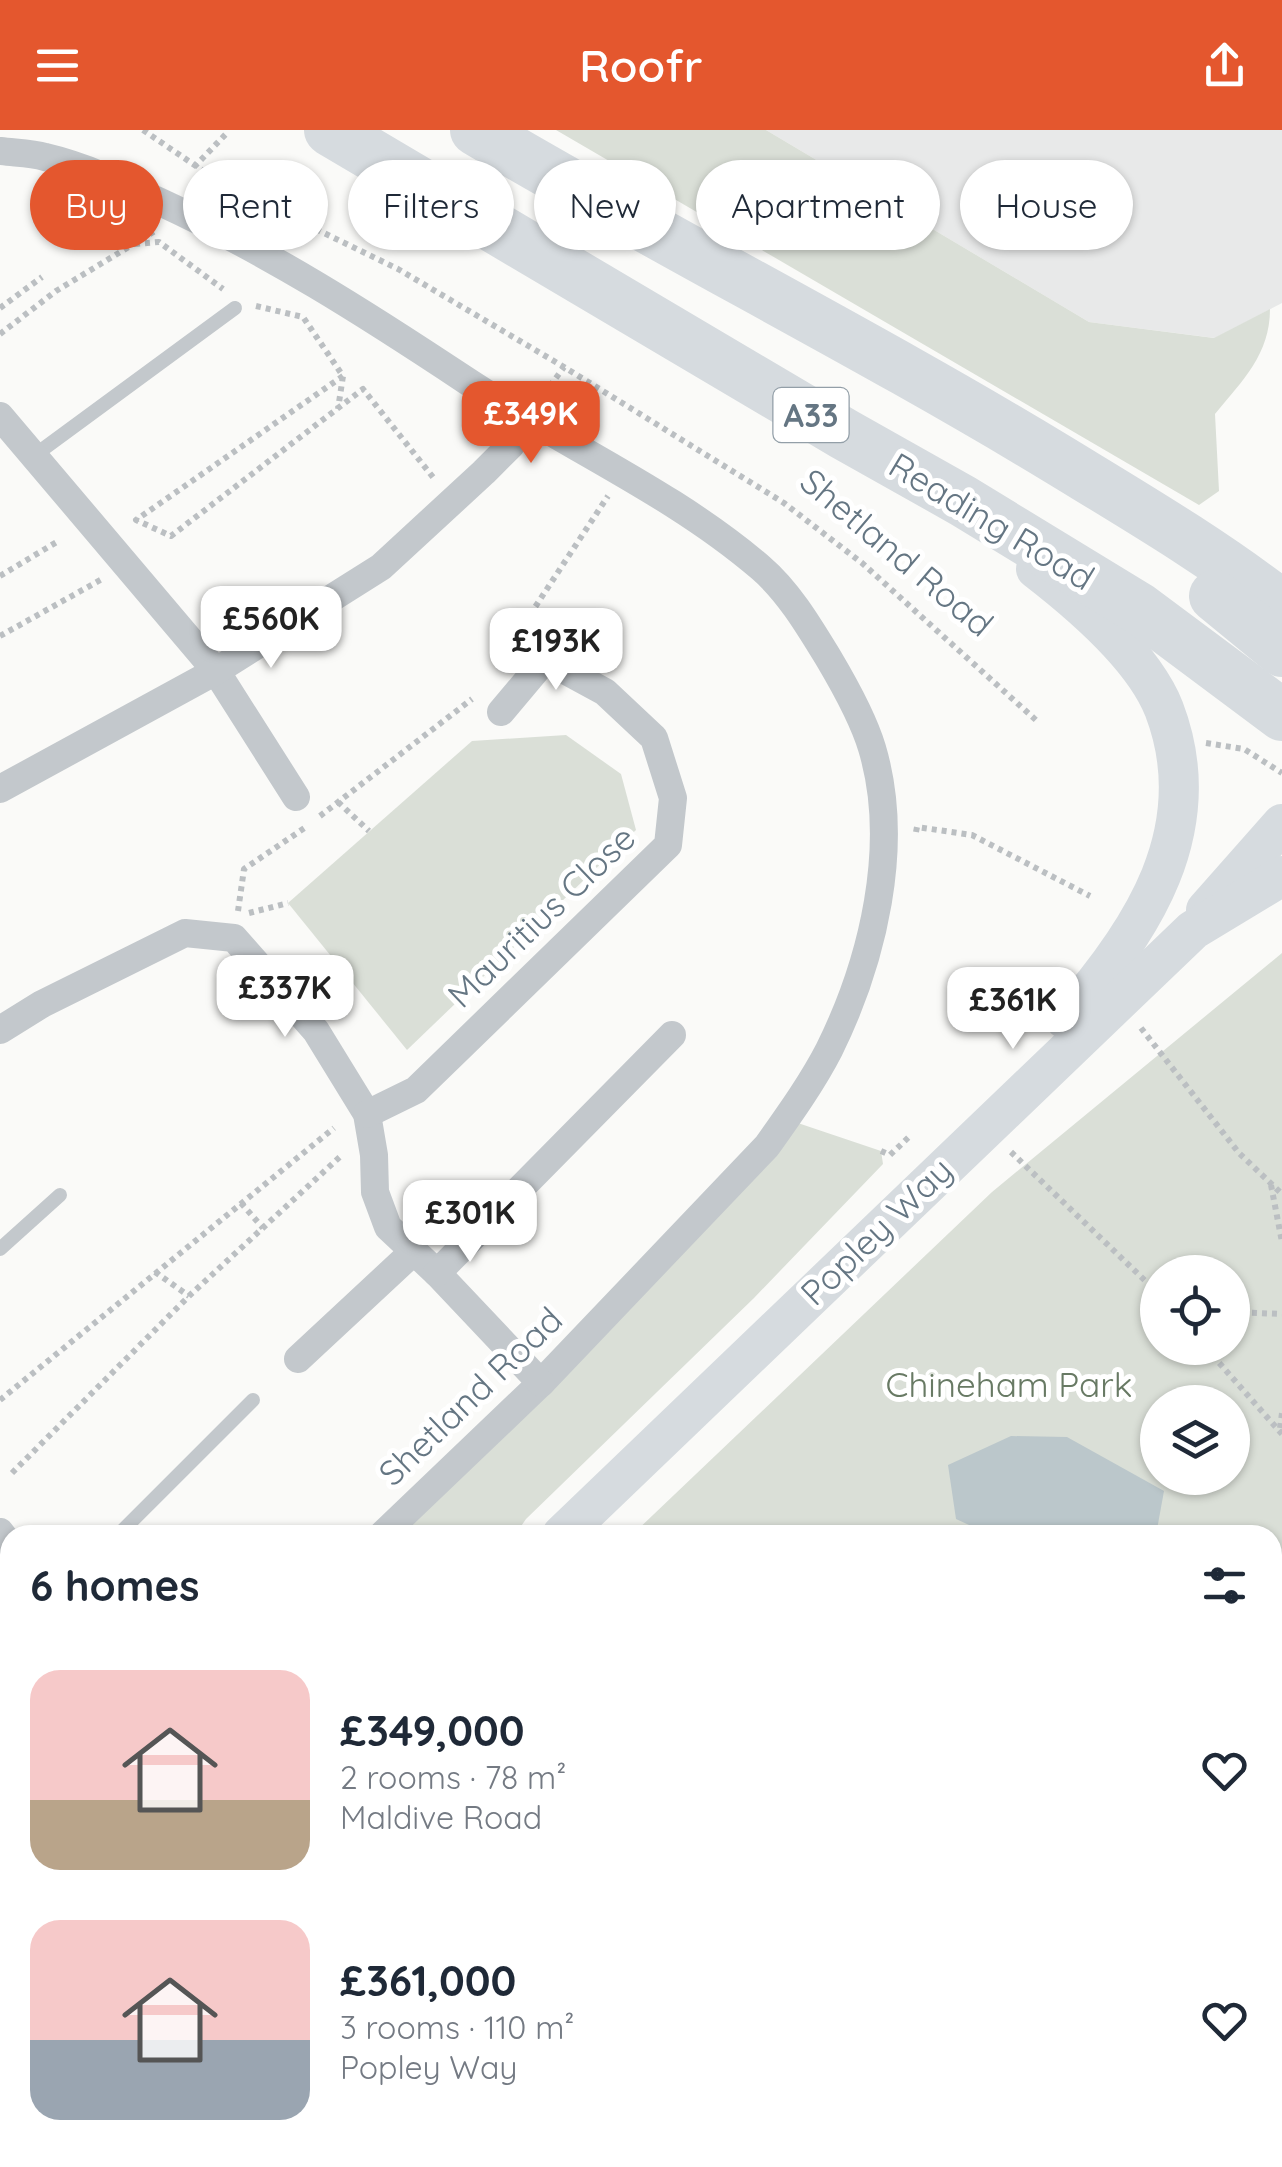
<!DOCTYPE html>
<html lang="en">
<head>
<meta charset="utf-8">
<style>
	body { margin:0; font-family:Quicksand,sans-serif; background:#f6f6f7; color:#1f2937; height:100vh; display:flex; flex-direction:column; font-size:38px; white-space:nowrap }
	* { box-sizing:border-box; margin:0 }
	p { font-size:32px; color:#747a83 }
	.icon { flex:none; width:55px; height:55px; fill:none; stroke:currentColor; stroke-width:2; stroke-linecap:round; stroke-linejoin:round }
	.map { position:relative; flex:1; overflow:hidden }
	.sheet { position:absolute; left:0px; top:1395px; width:1282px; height:642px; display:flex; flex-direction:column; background:#fff; border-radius:30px 30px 0 0; box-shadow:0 2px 8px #0004 }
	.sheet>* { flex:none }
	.guide { position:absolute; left:30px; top:30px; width:1222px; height:90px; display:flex; gap:20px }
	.fabs { position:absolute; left:1140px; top:1125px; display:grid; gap:20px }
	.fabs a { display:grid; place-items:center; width:110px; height:110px; border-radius:50%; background:#fff; box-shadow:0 2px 8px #0004; font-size:50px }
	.price { position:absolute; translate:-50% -85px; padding:0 22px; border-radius:20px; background:#fff; color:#222; font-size:32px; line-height:65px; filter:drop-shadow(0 2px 5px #0008) }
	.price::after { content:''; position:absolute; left:50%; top:60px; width:30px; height:22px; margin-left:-15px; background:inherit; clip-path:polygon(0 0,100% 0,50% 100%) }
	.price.current { background:#e4572e; color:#fff }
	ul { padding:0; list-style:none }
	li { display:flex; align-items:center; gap:30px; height:250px; padding:0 30px }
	li span { display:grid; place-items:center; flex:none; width:280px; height:200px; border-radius:30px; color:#555 }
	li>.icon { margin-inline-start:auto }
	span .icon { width:120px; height:120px; fill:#fffc; stroke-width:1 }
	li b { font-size:42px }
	h2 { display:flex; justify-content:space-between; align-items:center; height:120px; padding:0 30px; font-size:42px }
	.tag { padding:0 35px; border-radius:45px; background:#fff; box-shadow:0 2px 8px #0004; font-size:35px; line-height:90px }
	.tag.current { background:#e4572e; color:#fff }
	header { display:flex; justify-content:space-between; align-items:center; height:130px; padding:0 30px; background:#e4572e; color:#fff; font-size:45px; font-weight:600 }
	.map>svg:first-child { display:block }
</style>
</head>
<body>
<header><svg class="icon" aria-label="menu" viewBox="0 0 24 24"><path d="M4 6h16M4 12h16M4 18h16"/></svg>Roofr<svg class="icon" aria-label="share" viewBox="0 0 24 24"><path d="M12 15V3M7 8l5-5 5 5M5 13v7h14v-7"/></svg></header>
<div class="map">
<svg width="1282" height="2037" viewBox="0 0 1282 2037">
	<rect width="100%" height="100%" fill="#fafaf8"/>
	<!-- built -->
	<polygon fill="#e8e9e9" points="766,0 1282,0 1282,173 1215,208 1089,192"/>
	<!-- green -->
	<g fill="#dadfd7" fill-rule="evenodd">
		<path d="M556,0H766L1089,192L1214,208L1270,179C1270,224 1243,250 1215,284L1219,361L1199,375Z"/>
		<polygon points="566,605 621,644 636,700 407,920 288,773 472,611"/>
		<path d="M1282,823V2037H1218L1222,2028H1272V1405H632L992,1062ZM1158,1142H1232V1218H1158ZM1158,1272H1232V1348H1158Z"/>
		<polygon points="786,989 881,1021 883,1034 754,1168 526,1389 515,1405 382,1405"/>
		<polygon points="10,1763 10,1883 0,1892 0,1773"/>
	</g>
	<!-- water -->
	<polygon fill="#bbc7cb" points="1011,1306 1067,1307 1164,1361 1156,1405 991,1405 956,1389 948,1335"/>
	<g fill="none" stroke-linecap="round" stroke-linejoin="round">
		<!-- path -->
		<g stroke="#bbbfc2" stroke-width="6" stroke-dasharray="5 5" stroke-linecap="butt">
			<polyline points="143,0 221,53 398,139 564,237 784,373 862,433 1037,591"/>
			<polyline points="194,37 226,4"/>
			<polyline points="135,114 159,112 223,159"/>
			<polyline points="256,176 303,187 343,246 338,279"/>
			<polyline points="0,178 42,147"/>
			<polyline points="0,204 56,161 155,101"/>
			<polyline points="343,246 136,390 171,406 363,259 436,351"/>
			<polyline points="544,264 564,237"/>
			<polyline points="0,446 60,410"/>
			<polyline points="0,506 104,448"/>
			<polyline points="497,535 608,366"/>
			<polyline points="1206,613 1244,619 1282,643"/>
			<polyline points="338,672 369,701"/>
			<polyline points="320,686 472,569"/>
			<polyline points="916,702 917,697 972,705 1090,766"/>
			<polyline points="238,781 244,739 306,697"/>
			<polyline points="249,783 288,773"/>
			<polyline points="1141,898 1239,1023 1282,1064"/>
			<polyline points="881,1021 890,1025 911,1005"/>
			<polyline points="1011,1022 1158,1163"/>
			<polyline points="1271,1055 1282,1112"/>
			<polyline points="241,1073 263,1098"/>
			<polyline points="155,1142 189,1166"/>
			<polyline points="1232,1182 1282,1184"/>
			<polyline points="1206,1218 1282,1304"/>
			<polyline points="0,1270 334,998"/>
			<polyline points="1280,1298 1282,1283"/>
			<polyline points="12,1343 189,1166 343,1024"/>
			<polyline points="1272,1604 1282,1596"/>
			<polyline points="0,2004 10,1996"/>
			<polyline points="59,2028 63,2037"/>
			<polyline points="735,2028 731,2032 737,2037"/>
			<polyline points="832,2028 842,2037"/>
			<polyline points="536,2037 538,2037"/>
		</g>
		<!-- lane -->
		<g stroke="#c3c8cc" stroke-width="14">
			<polyline points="35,325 235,178"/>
			<polyline points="0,1119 60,1065"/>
			<polyline points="118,1405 253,1270"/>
			<polyline points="0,1524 10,1514"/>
		</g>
		<!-- street -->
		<g stroke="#c3c8cc" stroke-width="28">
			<path d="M0,21C15,23 31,23 45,27C84,36 122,54 158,71C269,122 366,184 467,251C562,314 674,363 761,438C789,462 810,498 829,529C845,556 863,588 872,618C901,715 873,831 829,920C812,953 789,985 767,1016L541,1253L382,1405"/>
			<polyline points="0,286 216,541 296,667"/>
			<polyline points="501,582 564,507"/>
			<polyline points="0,659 216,541 381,437 484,342 511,315 526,289"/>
			<polyline points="0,900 42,874 185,803 234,808 316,901 367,984 374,1025 375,1062 388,1097 437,1143 541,1253"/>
			<polyline points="367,984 416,960 668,715 673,668 654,608 605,562 546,530"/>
			<polyline points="437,1143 672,905"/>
			<polyline points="298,1229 413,1122"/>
			<polyline points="0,1402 10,1415"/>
			<polyline points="0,1773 10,1763"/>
			<polyline points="774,2028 785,2037"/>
			<polyline points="346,2037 354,2028"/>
			<polyline points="1165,2037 1168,2028"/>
		</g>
		<!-- secondary -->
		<g stroke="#d6dbdf" stroke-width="40">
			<path d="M1036,439C1080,473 1143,526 1164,579C1210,699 1142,802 1065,889"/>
			<polyline points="1206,780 1282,694"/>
			<polyline points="562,1405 1193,800 1282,746"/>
			<polyline points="0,1944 10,1934"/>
		</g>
		<!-- highway -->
		<g stroke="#d6dbdf" stroke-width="52">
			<polyline points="330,0 844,304 963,371 1140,479 1282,585"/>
			<path d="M476,0C668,114 868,214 1059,330C1136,377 1211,421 1282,476"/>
			<polyline points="1215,466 1282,521"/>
		</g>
	</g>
	<g text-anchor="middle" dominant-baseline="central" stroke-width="10" stroke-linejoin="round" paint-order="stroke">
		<!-- shield labels -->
		<rect fill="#fff" stroke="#939fa8" stroke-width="2.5" x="773.5" y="258" width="75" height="54" rx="8"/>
		<g font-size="32" font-weight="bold" fill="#657683">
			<text x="811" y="285">A33</text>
		</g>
		<!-- street labels -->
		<g font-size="35" fill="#657683" stroke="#fff">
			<text transform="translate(992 391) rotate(31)">Reading Road</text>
			<text transform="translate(897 422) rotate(40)">Shetland Road</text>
			<text transform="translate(541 786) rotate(-44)">Mauritius Close</text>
			<text transform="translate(876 1101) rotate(-44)">Popley Way</text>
			<text transform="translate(470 1266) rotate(-44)">Shetland Road</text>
		</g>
		<!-- park labels -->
		<g font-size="35" fill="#687a64" stroke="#fff">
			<text x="1009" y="1254">Chineham Park</text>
		</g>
	</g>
</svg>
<div class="fabs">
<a><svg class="icon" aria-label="locate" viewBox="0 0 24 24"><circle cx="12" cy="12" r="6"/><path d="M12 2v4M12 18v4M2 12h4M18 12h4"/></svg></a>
<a><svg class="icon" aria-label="layers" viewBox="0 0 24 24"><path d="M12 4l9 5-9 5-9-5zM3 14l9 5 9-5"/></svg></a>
</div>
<b class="price current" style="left:531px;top:336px">£349K</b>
<b class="price" style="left:271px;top:541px">£560K</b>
<b class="price" style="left:556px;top:563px">£193K</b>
<b class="price" style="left:285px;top:910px">£337K</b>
<b class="price" style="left:1013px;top:922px">£361K</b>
<b class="price" style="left:470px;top:1135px">£301K</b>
<div class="guide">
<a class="tag current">Buy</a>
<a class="tag">Rent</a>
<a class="tag">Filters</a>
<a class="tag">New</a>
<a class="tag">Apartment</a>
<a class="tag">House</a>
</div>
<section class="sheet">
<h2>6 homes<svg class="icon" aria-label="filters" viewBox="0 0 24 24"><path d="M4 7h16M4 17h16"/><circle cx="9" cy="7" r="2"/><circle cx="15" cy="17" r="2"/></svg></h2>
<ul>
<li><span style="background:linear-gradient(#f6c9c9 65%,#b9a48a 0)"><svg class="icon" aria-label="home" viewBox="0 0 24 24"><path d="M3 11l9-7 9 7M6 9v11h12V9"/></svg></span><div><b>£349,000</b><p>2 rooms · 78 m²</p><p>Maldive Road</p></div><svg class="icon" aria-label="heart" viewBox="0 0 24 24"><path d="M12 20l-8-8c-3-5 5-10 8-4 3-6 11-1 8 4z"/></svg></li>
<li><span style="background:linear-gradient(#f6c9c9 60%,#9aa5b1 0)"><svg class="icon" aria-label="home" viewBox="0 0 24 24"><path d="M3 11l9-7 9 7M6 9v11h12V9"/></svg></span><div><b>£361,000</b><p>3 rooms · 110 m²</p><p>Popley Way</p></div><svg class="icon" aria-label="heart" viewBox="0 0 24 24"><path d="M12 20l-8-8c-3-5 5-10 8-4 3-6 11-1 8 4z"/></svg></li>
</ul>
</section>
</div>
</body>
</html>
